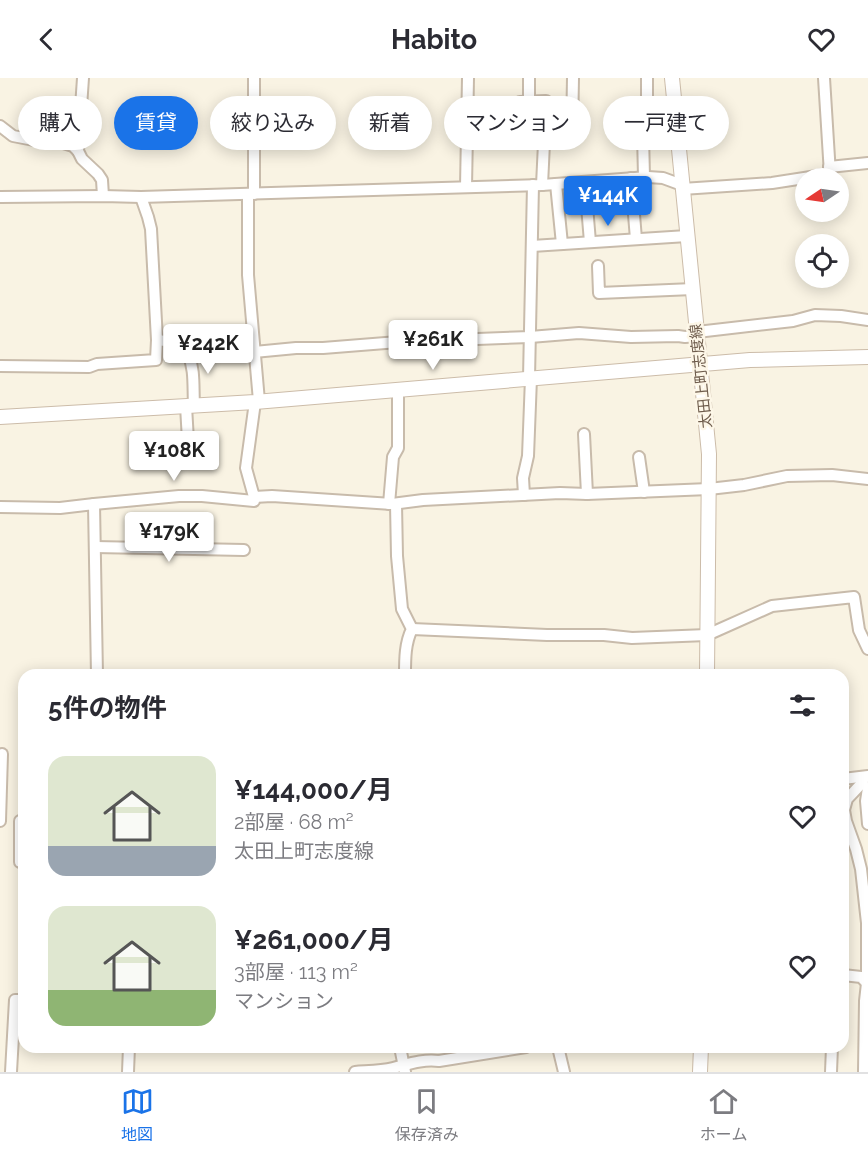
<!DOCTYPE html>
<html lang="ja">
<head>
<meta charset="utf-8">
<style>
	body { margin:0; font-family:Raleway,"Noto Sans JP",sans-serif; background:#f7f7f7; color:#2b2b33; height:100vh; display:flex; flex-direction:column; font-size:22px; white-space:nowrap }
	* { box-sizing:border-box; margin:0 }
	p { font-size:20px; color:#7c7c81 }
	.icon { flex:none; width:33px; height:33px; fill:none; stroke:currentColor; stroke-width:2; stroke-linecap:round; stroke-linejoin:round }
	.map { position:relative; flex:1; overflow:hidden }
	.details { position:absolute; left:18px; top:591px; width:831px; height:384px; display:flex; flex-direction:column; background:#fff; border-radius:18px; box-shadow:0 3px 15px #0003 }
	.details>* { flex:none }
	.top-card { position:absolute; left:18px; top:18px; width:832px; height:54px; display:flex; gap:12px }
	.needle { width:39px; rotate:257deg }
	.buttons { position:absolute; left:795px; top:90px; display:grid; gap:12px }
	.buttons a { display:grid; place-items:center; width:54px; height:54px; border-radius:50%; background:#fff; box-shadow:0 3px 15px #0003; font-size:30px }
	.price { position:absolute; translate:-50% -51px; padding:0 14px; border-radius:6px; background:#fff; color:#222; font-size:20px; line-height:39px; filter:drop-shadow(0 2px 3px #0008) }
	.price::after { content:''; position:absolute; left:50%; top:36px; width:18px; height:14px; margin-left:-9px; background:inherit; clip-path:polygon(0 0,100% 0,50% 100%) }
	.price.on { background:#1a73e8; color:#fff }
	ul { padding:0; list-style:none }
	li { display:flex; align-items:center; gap:18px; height:150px; padding:0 30px }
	li span { display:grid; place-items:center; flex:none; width:168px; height:120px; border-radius:18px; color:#555 }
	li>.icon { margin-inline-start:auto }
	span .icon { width:72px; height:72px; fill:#fffc; stroke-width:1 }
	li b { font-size:26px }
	h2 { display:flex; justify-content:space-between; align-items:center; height:72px; padding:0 30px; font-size:26px }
	.pill { padding:0 21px; border-radius:27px; background:#fff; box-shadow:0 3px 15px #0003; font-size:21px; line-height:54px }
	.pill.on { background:#1a73e8; color:#fff }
	header { display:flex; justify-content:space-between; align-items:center; height:78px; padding:0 30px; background:#fff; font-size:27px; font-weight:700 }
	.tab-bar { display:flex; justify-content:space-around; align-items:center; height:84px; border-top:2px solid #e1e1e2; background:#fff; font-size:16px; color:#7c7c81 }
	.tab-bar a { display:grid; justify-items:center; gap:3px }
	.tab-bar .on { color:#1a73e8 }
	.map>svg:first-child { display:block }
</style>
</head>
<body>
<header><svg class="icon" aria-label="back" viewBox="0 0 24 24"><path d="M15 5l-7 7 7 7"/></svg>Habito<svg class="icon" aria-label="heart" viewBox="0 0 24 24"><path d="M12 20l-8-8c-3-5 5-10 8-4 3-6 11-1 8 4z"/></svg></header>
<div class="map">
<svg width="868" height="994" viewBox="0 0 868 994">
	<rect width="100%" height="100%" fill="#f9f3e3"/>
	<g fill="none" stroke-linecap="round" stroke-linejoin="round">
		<!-- street casing -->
		<g stroke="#c8bbab" stroke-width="14">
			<g id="street">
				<polyline points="83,0 78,73 82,81 98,96 102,102 103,118"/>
				<polyline points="254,0 254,116"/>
				<polyline points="520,24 546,23 542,107"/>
				<polyline points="529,24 529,0"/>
				<polyline points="0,48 13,58 44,64 57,63 73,68 78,73"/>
				<polyline points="544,56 572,55 573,0"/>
				<polyline points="829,89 868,85"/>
				<polyline points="644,99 643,56 647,49 647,0"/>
				<polyline points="631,100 636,161"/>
				<polyline points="585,104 590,164"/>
				<polyline points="556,106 562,166"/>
				<polyline points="466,109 468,0"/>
				<polyline points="682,111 772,105 830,96 824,0"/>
				<polyline points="248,116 248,197 259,323"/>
				<polyline points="0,119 103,118 141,119 542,107 648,99 663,100 682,107"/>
				<polyline points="532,168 687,158"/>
				<polyline points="598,188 599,215 693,211"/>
				<polyline points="697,254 793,243 815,237 841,238 868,242"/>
				<polyline points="157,262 208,268 210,274 254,274 296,270 323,270 398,264 530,259 579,255 631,259 678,258 685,259 698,258"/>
				<path d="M188,275C195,292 193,308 194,327"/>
				<polyline points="0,288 89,289 97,286 156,282 157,262 151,151 148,139 141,119"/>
				<polyline points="529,300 533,107"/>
				<polyline points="255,324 246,390 254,419 272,418 392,426 423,422 560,415 587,416 709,411 744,407 787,398 832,397 868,401"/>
				<polyline points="186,328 189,380"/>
				<polyline points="584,356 587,416"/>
				<polyline points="639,379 644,414"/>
				<polyline points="524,417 523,400 528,378 531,300"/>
				<polyline points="94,426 179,418 202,418 254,423"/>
				<polyline points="389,426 393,379 398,370 398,311"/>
				<path d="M396,426L397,478L402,531L412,551C405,565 405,581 405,597"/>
				<polyline points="0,429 60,430 94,426 97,597"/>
				<polyline points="95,469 244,472"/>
				<polyline points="412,551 547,557 604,557 632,560 707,557 772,528 854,519 859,552 868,571"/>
				<polyline points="843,701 868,698"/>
				<polyline points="863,704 847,721 844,732 846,743 856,771 861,791 867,845 867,905 865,923 864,994"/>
				<polyline points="868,710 866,723 868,746"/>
				<polyline points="0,743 2,676"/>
				<polyline points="20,784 20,743"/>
				<polyline points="843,897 861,899 867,905"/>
				<polyline points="400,969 405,994"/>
				<polyline points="558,969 564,994"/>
				<polyline points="11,994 15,922 24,922"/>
				<polyline points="128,994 129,969"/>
				<path d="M355,994C367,993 381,993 393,990C409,986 422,981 439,983L526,969"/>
				<polyline points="831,994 832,969"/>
			</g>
		</g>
		<!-- secondary casing -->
		<g stroke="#ccbca9" stroke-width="16">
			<g id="secondary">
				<polyline points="672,0 709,376 707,597"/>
				<polyline points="0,339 255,324 750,282 868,279"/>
				<polyline points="700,994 701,969"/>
			</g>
		</g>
		<!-- street -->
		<use href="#street" stroke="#fff" stroke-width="10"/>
		<!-- secondary -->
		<use href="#secondary" stroke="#fff" stroke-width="14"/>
	</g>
	<g text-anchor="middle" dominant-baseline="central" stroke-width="5" stroke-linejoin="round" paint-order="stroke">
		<!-- street labels -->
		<g font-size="15" fill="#6e5c4c" stroke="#fdf7e8">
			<text transform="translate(701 298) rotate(-96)">太田上町志度線</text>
		</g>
	</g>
</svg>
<div class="buttons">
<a><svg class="needle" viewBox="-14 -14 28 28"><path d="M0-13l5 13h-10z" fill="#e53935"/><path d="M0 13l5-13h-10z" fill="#7c7c81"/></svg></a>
<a><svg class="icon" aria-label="locate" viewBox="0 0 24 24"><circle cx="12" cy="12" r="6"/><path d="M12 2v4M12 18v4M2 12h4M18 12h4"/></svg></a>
</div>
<b class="price on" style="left:608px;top:149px">¥144K</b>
<b class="price" style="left:433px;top:293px">¥261K</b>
<b class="price" style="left:208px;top:297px">¥242K</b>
<b class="price" style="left:174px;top:404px">¥108K</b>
<b class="price" style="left:169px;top:485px">¥179K</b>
<div class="top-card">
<a class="pill">購入</a>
<a class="pill on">賃貸</a>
<a class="pill">絞り込み</a>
<a class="pill">新着</a>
<a class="pill">マンション</a>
<a class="pill">一戸建て</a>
</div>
<section class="details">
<h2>5件の物件<svg class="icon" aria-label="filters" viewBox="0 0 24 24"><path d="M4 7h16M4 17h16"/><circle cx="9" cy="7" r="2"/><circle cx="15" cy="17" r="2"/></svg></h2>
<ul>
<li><span style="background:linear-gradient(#dfe7d0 75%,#9aa5b1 0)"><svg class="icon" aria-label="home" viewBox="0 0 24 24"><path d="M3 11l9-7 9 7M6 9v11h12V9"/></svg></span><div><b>¥144,000/月</b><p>2部屋 · 68 m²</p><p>太田上町志度線</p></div><svg class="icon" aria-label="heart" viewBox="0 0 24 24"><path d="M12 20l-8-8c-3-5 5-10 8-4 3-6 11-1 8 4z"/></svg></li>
<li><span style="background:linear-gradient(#dfe7d0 70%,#8fb573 0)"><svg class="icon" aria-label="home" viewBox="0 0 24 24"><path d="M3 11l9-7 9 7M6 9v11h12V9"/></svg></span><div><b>¥261,000/月</b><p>3部屋 · 113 m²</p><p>マンション</p></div><svg class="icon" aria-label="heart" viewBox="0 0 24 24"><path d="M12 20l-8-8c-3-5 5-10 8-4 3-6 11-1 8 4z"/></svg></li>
</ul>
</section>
</div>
<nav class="tab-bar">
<a class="on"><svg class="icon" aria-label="map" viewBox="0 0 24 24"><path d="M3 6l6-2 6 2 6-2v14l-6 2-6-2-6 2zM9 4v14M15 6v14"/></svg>地図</a>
<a><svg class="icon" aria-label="saved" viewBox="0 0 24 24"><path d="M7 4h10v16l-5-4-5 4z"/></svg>保存済み</a>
<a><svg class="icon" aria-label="home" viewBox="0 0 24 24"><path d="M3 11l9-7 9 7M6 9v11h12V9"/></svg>ホーム</a>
</nav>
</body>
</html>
